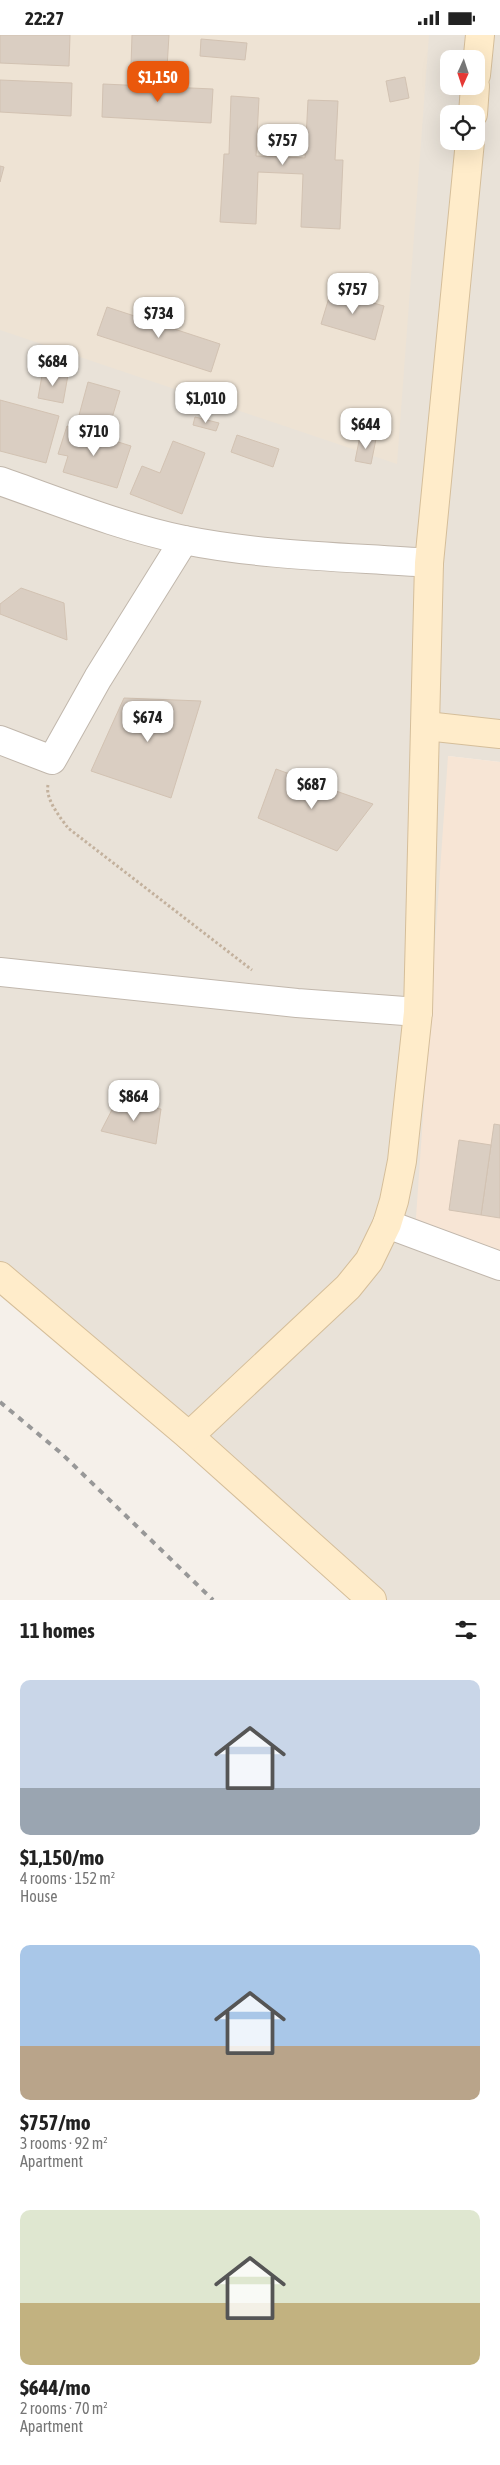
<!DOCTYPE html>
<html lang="en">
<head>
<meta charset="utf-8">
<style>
	body { margin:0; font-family:"Asap Condensed",sans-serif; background:#f6f6f6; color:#222; height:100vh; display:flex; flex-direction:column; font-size:19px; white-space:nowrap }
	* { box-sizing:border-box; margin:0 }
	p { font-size:16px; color:#767676 }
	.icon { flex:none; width:28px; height:28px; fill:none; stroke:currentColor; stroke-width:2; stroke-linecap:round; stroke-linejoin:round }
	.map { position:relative; height:1565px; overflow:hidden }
	.panel { display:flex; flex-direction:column; background:#fff; flex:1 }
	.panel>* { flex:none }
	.needle { width:32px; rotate:183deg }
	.buttons { position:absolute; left:440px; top:15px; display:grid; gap:10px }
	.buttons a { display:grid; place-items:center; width:45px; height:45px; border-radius:10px; background:#fff; box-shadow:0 5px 20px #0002; font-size:25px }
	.price { position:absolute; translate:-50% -42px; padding:0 11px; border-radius:10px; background:#fff; color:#222; font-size:16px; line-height:32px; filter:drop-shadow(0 1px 2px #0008) }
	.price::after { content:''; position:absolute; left:50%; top:30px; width:15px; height:11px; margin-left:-8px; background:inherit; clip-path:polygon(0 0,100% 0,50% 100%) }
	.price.active { background:#ea580c; color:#fff }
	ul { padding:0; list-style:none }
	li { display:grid; align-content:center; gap:10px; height:265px; padding:0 20px }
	li span { display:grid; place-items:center; height:155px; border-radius:10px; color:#555 }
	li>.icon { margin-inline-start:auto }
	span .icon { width:90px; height:90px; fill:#fffc; stroke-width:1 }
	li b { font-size:21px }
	h2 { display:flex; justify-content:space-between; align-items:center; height:60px; padding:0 20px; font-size:21px }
	.status { display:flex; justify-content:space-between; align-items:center; height:35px; padding:0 25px; background:#fff; direction:ltr }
	.status svg { height:14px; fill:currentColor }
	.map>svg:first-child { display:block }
</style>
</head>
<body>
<div class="status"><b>22:27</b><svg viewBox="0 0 49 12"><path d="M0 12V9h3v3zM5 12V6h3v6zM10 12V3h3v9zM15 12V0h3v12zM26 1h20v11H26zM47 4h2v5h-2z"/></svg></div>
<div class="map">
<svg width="500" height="1565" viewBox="0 0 500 1565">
	<rect width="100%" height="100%" fill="#f5f0ea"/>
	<!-- residential -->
	<path fill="#e9e2d8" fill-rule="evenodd" d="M0,0H500V727L448,721L500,1225V1565H383L0,1230ZM449,24H476V51H449ZM449,79H476V106H449Z"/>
	<!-- commercial -->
	<polygon fill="#f7e5d5" points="448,721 500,727 500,1225 415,1197"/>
	<!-- education -->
	<polygon fill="#eee3d4" points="0,0 429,0 397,429 0,295"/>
	<!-- building -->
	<g fill="#dacec2" stroke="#d2c2b2">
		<polygon points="0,0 70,0 69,31 0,28"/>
		<polygon points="132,0 169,0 167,33 131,31"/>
		<polygon points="201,4 247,8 245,25 200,21"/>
		<polygon points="405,42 409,63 390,67 386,46"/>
		<polygon points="0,45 72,48 71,81 0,77"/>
		<polygon points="103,49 213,54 211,88 102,82"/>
		<polygon points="231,61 259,63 256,121 305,123 308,65 338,66 335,125 343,125 340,194 301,192 303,139 258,137 256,189 220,187 224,119 229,119"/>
		<polygon points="0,131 4,132 0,147"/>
		<polygon points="331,256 384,271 375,305 321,289"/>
		<polygon points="107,272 220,309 211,337 97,300"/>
		<polygon points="43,335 68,340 63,368 38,363"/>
		<polygon points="88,347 120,356 109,393 78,384"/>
		<polygon points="0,365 59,381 46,428 0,416"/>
		<polygon points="195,382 219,388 216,396 193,390"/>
		<polygon points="67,391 131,411 117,453 63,437 68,421 58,419"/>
		<polygon points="237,400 279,414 273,432 231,417"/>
		<polygon points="360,401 376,404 371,429 355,426"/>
		<polygon points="173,406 205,418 182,479 130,459 142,431 160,438"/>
		<polygon points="21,553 64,568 67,605 0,579 0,569"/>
		<polygon points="124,663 201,666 171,763 91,736"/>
		<polygon points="276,734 336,756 373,769 337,816 258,783"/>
		<polygon points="116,1067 161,1074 156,1109 101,1096"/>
		<polygon points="494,1089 500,1090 500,1183 481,1180"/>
		<polygon points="459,1105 491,1110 481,1180 449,1175"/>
	</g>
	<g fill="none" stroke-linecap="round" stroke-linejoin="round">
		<!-- street casing -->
		<g stroke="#c1b7ac" stroke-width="30">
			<g id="street">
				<path d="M0,446C60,467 121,492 184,505C264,521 348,522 429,528"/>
				<polyline points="0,705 52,725 98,643 184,505"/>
				<polyline points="0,937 297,968 418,977"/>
				<polyline points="387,1189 500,1231"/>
			</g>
		</g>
		<!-- secondary casing -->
		<g stroke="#d5be9a" stroke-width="30">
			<g id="secondary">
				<polyline points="476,40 480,0"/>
				<polyline points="473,79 475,51"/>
				<polyline points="426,691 500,699"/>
				<polyline points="0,1241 189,1401 372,1565"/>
				<polyline points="189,1401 348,1252 369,1226 387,1189 394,1166 402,1126 418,977 429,528 470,106"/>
			</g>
		</g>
		<!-- path -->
		<path stroke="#c3b19d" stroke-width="3" stroke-dasharray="2.5 2.5" stroke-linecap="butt" d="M48,750C45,764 60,782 68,793L252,935"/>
		<!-- street -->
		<use href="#street" stroke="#fff" stroke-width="28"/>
		<!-- secondary -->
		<use href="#secondary" stroke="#ffecca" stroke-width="28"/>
		<!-- rail -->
		<polyline stroke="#989898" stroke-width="4" stroke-dasharray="6 6" stroke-linecap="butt" points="0,1367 61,1418 213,1565"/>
	</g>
</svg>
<div class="buttons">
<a><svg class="needle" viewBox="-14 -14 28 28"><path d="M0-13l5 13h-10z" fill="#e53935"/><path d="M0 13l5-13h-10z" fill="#767676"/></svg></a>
<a><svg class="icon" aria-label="locate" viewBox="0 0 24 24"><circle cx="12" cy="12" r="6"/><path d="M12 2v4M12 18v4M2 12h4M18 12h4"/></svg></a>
</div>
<b class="price active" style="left:158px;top:68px">$1,150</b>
<b class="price" style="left:283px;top:131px">$757</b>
<b class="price" style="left:353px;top:280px">$757</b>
<b class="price" style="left:159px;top:304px">$734</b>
<b class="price" style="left:53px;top:352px">$684</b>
<b class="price" style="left:206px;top:389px">$1,010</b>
<b class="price" style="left:366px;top:415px">$644</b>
<b class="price" style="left:94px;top:422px">$710</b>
<b class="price" style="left:148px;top:708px">$674</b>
<b class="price" style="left:312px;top:775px">$687</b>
<b class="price" style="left:134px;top:1087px">$864</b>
</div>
<section class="panel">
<h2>11 homes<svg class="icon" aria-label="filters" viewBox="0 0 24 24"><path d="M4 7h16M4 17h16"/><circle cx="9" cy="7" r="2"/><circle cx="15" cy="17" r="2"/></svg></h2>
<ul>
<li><span style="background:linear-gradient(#c9d6e8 70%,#9aa5b1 0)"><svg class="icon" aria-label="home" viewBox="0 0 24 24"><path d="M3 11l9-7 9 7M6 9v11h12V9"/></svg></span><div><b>$1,150/mo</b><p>4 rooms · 152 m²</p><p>House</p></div></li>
<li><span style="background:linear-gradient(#a9c7e8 65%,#b9a48a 0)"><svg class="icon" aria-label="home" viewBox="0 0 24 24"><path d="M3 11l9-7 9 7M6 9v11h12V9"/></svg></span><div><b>$757/mo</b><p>3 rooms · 92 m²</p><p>Apartment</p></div></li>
<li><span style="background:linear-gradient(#dfe7d0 60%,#c2b280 0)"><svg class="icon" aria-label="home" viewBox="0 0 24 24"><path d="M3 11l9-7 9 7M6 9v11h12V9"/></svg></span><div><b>$644/mo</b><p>2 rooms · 70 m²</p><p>Apartment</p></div></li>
</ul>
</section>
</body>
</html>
